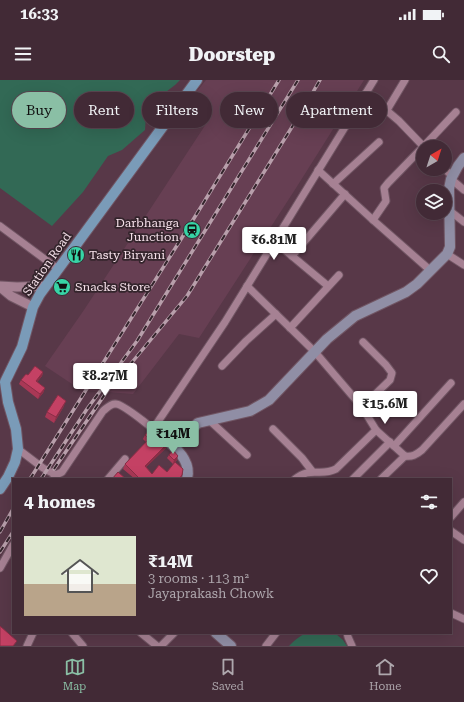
<!DOCTYPE html>
<html lang="en">
<head>
<meta charset="utf-8">
<style>
	body { margin:0; font-family:"Roboto Serif",serif; background:#4c3642; color:#f1f3f6; height:100vh; display:flex; flex-direction:column; font-size:15px; white-space:nowrap }
	* { box-sizing:border-box; margin:0 }
	p { font-size:13px; color:#aea7ad }
	.icon { flex:none; width:22px; height:22px; fill:none; stroke:currentColor; stroke-width:2; stroke-linecap:round; stroke-linejoin:round }
	.map { position:relative; flex:1; overflow:hidden }
	.drawer { position:absolute; left:12px; top:398px; width:440px; height:156px; display:flex; flex-direction:column; background:#422a36; border-radius:0px; box-shadow:0 4px 16px #0002,0 0 0 1px #5a4651 }
	.drawer>* { flex:none }
	.banner { position:absolute; left:12px; top:12px; width:440px; height:36px; display:flex; gap:8px }
	.needle { width:26px; rotate:39deg }
	.fabs { position:absolute; left:416px; top:60px; display:grid; gap:8px }
	.fabs a { display:grid; place-items:center; width:36px; height:36px; border-radius:50%; background:#422a36; box-shadow:0 4px 16px #0002,0 0 0 1px #5a4651; font-size:20px }
	.price { position:absolute; translate:-50% -34px; padding:0 9px; border-radius:4px; background:#fff; color:#222; font-size:13px; line-height:26px; filter:drop-shadow(0 1px 2px #0008) }
	.price::after { content:''; position:absolute; left:50%; top:24px; width:12px; height:9px; margin-left:-6px; background:inherit; clip-path:polygon(0 0,100% 0,50% 100%) }
	.price.active { background:#8abfa5; color:#111 }
	ul { padding:0; list-style:none }
	li { display:flex; align-items:center; gap:12px; height:100px; padding:0 12px }
	li span { display:grid; place-items:center; flex:none; width:112px; height:80px; border-radius:0px; color:#555 }
	li>.icon { margin-inline-start:auto }
	span .icon { width:48px; height:48px; fill:#fffc; stroke-width:1 }
	li b { font-size:17px }
	h2 { display:flex; justify-content:space-between; align-items:center; height:48px; padding:0 12px; font-size:17px }
	.chip { padding:0 14px; border-radius:18px; background:#422a36; box-shadow:0 4px 16px #0002,0 0 0 1px #5a4651; font-size:14px; line-height:36px }
	.chip.active { background:#8abfa5; color:#111 }
	.status { display:flex; justify-content:space-between; align-items:center; height:28px; padding:0 20px; background:#422a36; direction:ltr }
	.status svg { height:11px; fill:currentColor }
	header { display:flex; justify-content:space-between; align-items:center; height:52px; padding:0 12px; background:#422a36; font-size:18px; font-weight:800 }
	.dock { display:flex; justify-content:space-around; align-items:center; height:56px; border-top:1px solid #5a4651; background:#422a36; font-size:11px; color:#aea7ad }
	.dock a { display:grid; justify-items:center; gap:2px }
	.dock .active { color:#8abfa5 }
	.map>svg:first-child { display:block }
</style>
</head>
<body>
<div class="status"><b>16:33</b><svg viewBox="0 0 49 12"><path d="M0 12V9h3v3zM5 12V6h3v6zM10 12V3h3v9zM15 12V0h3v12zM26 1h20v11H26zM47 4h2v5h-2z"/></svg></div>
<header><svg class="icon" aria-label="menu" viewBox="0 0 24 24"><path d="M4 6h16M4 12h16M4 18h16"/></svg>Doorstep<svg class="icon" aria-label="search" viewBox="0 0 24 24"><circle cx="10" cy="10" r="6"/><path d="M15 15l6 6"/></svg></header>
<div class="map">
<svg width="464" height="566" viewBox="0 0 464 566">
	<rect width="100%" height="100%" fill="#583848"/>
	<!-- built -->
	<polygon fill="#673f53" points="206,0 364,0 296,108 199,258 179,254 133,314 81,310 45,286 84,230 206,44 184,27"/>
	<!-- water -->
	<g fill="#326955">
		<polygon points="0,0 180,0 175,5 158,18 146,36 145,50 122,70 108,76 83,112 52,146 0,108"/>
		<path d="M309,553L336,554L343,560L347,566H289C295,560 301,554 309,553Z"/>
	</g>
	<g fill="none" stroke-linecap="round" stroke-linejoin="round">
		<!-- minor casing -->
		<g stroke="#705563" stroke-width="9">
			<g id="minor">
				<polyline points="366,13 399,41 424,67"/>
				<polyline points="387,30 405,0"/>
				<polyline points="423,67 456,32"/>
				<polyline points="445,89 453,97"/>
				<polyline points="318,90 373,140 431,191"/>
				<polyline points="451,99 464,110"/>
				<polyline points="333,104 379,62"/>
				<polyline points="450,131 464,142"/>
				<polyline points="373,140 386,121 384,108 388,103 423,67"/>
				<polyline points="0,146 58,189"/>
				<polyline points="274,161 328,206"/>
				<polyline points="447,174 464,185"/>
				<polyline points="292,176 345,114"/>
				<path d="M247,206L315,272L362,327L376,350L405,376C412,377 416,375 422,370L464,324"/>
				<polyline points="290,248 339,195"/>
				<polyline points="222,286 246,261 276,234"/>
				<polyline points="362,327 390,300 392,293 386,285 363,262"/>
				<polyline points="209,340 247,375"/>
				<polyline points="153,349 225,242 374,0"/>
				<polyline points="273,349 302,378 312,391"/>
				<polyline points="394,366 451,303"/>
				<polyline points="18,369 43,388 56,395"/>
				<path d="M53,399L56,395L62,392L103,331C107,328 111,323 116,324C124,324 162,356 170,363"/>
				<polyline points="108,399 125,379"/>
				<path d="M295,399C311,386 320,397 336,389L376,350"/>
				<polyline points="353,399 390,362"/>
				<polyline points="381,399 405,376"/>
				<polyline points="451,437 464,422"/>
				<polyline points="451,451 464,460"/>
				<polyline points="0,488 13,465"/>
				<polyline points="451,533 464,539"/>
				<polyline points="72,553 83,566"/>
				<polyline points="141,553 157,566"/>
				<polyline points="347,553 348,557 352,566"/>
				<polyline points="27,566 33,553"/>
				<polyline points="161,566 174,553"/>
				<polyline points="266,566 276,553"/>
			</g>
		</g>
		<!-- tertiary casing -->
		<g stroke="#705563" stroke-width="11">
			<g id="tertiary">
				<polyline points="0,206 17,207 46,206"/>
				<polyline points="0,207 11,216 33,227"/>
			</g>
		</g>
		<!-- secondary casing -->
		<g stroke="#705563" stroke-width="12">
			<g id="secondary">
				<polyline points="170,363 179,360 198,343 250,331 269,320 327,259 355,236 406,212 417,204 447,174 450,167 449,109 451,99 458,86 464,78"/>
				<path d="M170,363C181,373 191,384 187,399"/>
				<polyline points="216,553 231,566"/>
			</g>
		</g>
		<!-- primary casing -->
		<g stroke="#705563" stroke-width="12">
			<polyline id="primary" points="0,409 8,397 15,382 18,369 16,349 8,322 5,302 22,267 33,227 40,214 197,0"/>
		</g>
		<!-- minor -->
		<use href="#minor" stroke="#a68193" stroke-width="7"/>
		<!-- tertiary -->
		<use href="#tertiary" stroke="#a68193" stroke-width="9"/>
		<!-- secondary -->
		<use href="#secondary" stroke="#908ea5" stroke-width="10"/>
		<!-- primary -->
		<use href="#primary" stroke="#7a9bb8" stroke-width="10"/>
		<!-- rail casing -->
		<g stroke="#b89fab" stroke-width="3.5">
			<g id="rail">
				<polyline points="114,304 187,216 305,26 320,0"/>
				<polyline points="54,389 116,298"/>
				<polyline points="30,399 188,148 279,0"/>
				<polyline points="41,399 87,329 137,261 298,0"/>
				<polyline points="0,452 13,429"/>
				<polyline points="0,472 13,452"/>
			</g>
		</g>
		<!-- rail -->
		<use href="#rail" stroke="#34252c" stroke-width="2" stroke-dasharray="6" stroke-linecap="butt"/>
	</g>
	<!-- wall -->
	<g fill="#a93856">
		<polygon points="43,292 42,296 37,302 45,308 43,313 38,319 19,304 21,300 28,295"/>
		<polygon points="64,326 54,343 45,337 47,332"/>
		<polygon points="145,355 167,364 166,368 146,387 152,394 167,392 182,395 181,399 135,399 123,389 125,384 146,362 143,359"/>
		<polygon points="169,375 177,380 173,384 167,378"/>
	</g>
	<!-- shaded-wall -->
	<g fill="#892e46">
		<polygon points="43,292 42,296 34,306 36,301"/>
		<polygon points="45,308 43,313 38,319 40,314"/>
		<polygon points="66,321 64,326 54,343 56,337"/>
		<polygon points="167,364 166,368 143,390 145,386"/>
		<polygon points="178,376 177,380 173,384 174,380"/>
	</g>
	<!-- building -->
	<g fill="#c44164" stroke="#892e46">
		<polygon points="35,286 43,292 36,301 45,308 40,314 21,300 26,294 28,295"/>
		<polygon points="58,315 66,321 56,337 47,332"/>
		<polygon points="151,348 165,360 167,364 145,386 152,394 159,385 167,392 175,382 183,389 182,395 179,399 138,399 139,398 125,384 149,359 145,355"/>
		<polygon points="173,370 178,376 174,380 169,375"/>
		<polygon points="118,392 126,399 112,399"/>
		<polygon points="0,546 17,561 13,566 0,566"/>
	</g>
	<!-- icons -->
	<defs>
		<g id="station-disc" transform="scale(0.9)"><circle r="9.5" fill="#37d4a6" stroke="#34252c"/><path d="M-3-6H3Q5-6 5-4V2Q5 4 3 4L4.5 6H3L1.5 4h-3L-3 6H-4.5L-3 4Q-5 4-5 2V-4Q-5-6-3-6ZM-3.5-4v3h7v-3ZM-3.5 1v1.5H-2V1ZM2 1v1.5H3.5V1Z" fill="#111"/></g>
		<g id="restaurant-disc" transform="scale(0.9)"><circle r="9.5" fill="#37d4a6" stroke="#34252c"/><path d="M-5-6h1v4h1v-4h1v4h1v-4h1v5L-1.5 .5V6h-2V.5L-5-1ZM5-6V6H3V1.5H1.5Q1.5-4 5-6Z" fill="#111"/></g>
		<g id="supermarket-disc" transform="scale(0.9)"><circle r="9.5" fill="#37d4a6" stroke="#34252c"/><path d="M-6-5.5h2.5l.6 2H6L4.5 2H-2.5L-4.4-4H-6ZM-1.5 3.2a1.3 1.3 0 1 0 .1 0ZM3 3.2a1.3 1.3 0 1 0 .1 0Z" fill="#111"/></g>
	</defs>
	<g fill-rule="evenodd">
		<use href="#station-disc" x="192" y="150"/>
		<use href="#restaurant-disc" x="76" y="175"/>
		<use href="#supermarket-disc" x="62" y="207"/>
	</g>
	<g text-anchor="middle" dominant-baseline="central" stroke-width="3.5" stroke-linejoin="round" paint-order="stroke">
		<!-- poi labels -->
		<g font-size="12" fill="#f6e1ea" stroke="#34252c" text-anchor="start">
			<text x="179" y="143" text-anchor="end">Darbhanga<tspan x="179" dy="14">Junction</tspan></text>
			<text x="89" y="175">Tasty Biryani</text>
			<text x="75" y="207">Snacks Store</text>
		</g>
		<!-- street labels -->
		<g font-size="12" fill="#f6e1ea" stroke="#34252c">
			<text transform="translate(47 184) rotate(-55)">Station Road</text>
		</g>
	</g>
</svg>
<div class="fabs">
<a><svg class="needle" viewBox="-14 -14 28 28"><path d="M0-13l5 13h-10z" fill="#e53935"/><path d="M0 13l5-13h-10z" fill="#aea7ad"/></svg></a>
<a><svg class="icon" aria-label="layers" viewBox="0 0 24 24"><path d="M12 4l9 5-9 5-9-5zM3 14l9 5 9-5"/></svg></a>
</div>
<b class="price" style="left:274px;top:181px">₹6.81M</b>
<b class="price" style="left:105px;top:317px">₹8.27M</b>
<b class="price" style="left:385px;top:345px">₹15.6M</b>
<b class="price active" style="left:173px;top:375px">₹14M</b>
<div class="banner">
<a class="chip active">Buy</a>
<a class="chip">Rent</a>
<a class="chip">Filters</a>
<a class="chip">New</a>
<a class="chip">Apartment</a>
</div>
<section class="drawer">
<h2>4 homes<svg class="icon" aria-label="filters" viewBox="0 0 24 24"><path d="M4 7h16M4 17h16"/><circle cx="9" cy="7" r="2"/><circle cx="15" cy="17" r="2"/></svg></h2>
<ul>
<li><span style="background:linear-gradient(#dfe7d0 60%,#b9a48a 0)"><svg class="icon" aria-label="home" viewBox="0 0 24 24"><path d="M3 11l9-7 9 7M6 9v11h12V9"/></svg></span><div><b>₹14M</b><p>3 rooms · 113 m²</p><p>Jayaprakash Chowk</p></div><svg class="icon" aria-label="heart" viewBox="0 0 24 24"><path d="M12 20l-8-8c-3-5 5-10 8-4 3-6 11-1 8 4z"/></svg></li>
</ul>
</section>
</div>
<nav class="dock">
<a class="active"><svg class="icon" aria-label="map" viewBox="0 0 24 24"><path d="M3 6l6-2 6 2 6-2v14l-6 2-6-2-6 2zM9 4v14M15 6v14"/></svg>Map</a>
<a><svg class="icon" aria-label="saved" viewBox="0 0 24 24"><path d="M7 4h10v16l-5-4-5 4z"/></svg>Saved</a>
<a><svg class="icon" aria-label="home" viewBox="0 0 24 24"><path d="M3 11l9-7 9 7M6 9v11h12V9"/></svg>Home</a>
</nav>
</body>
</html>
